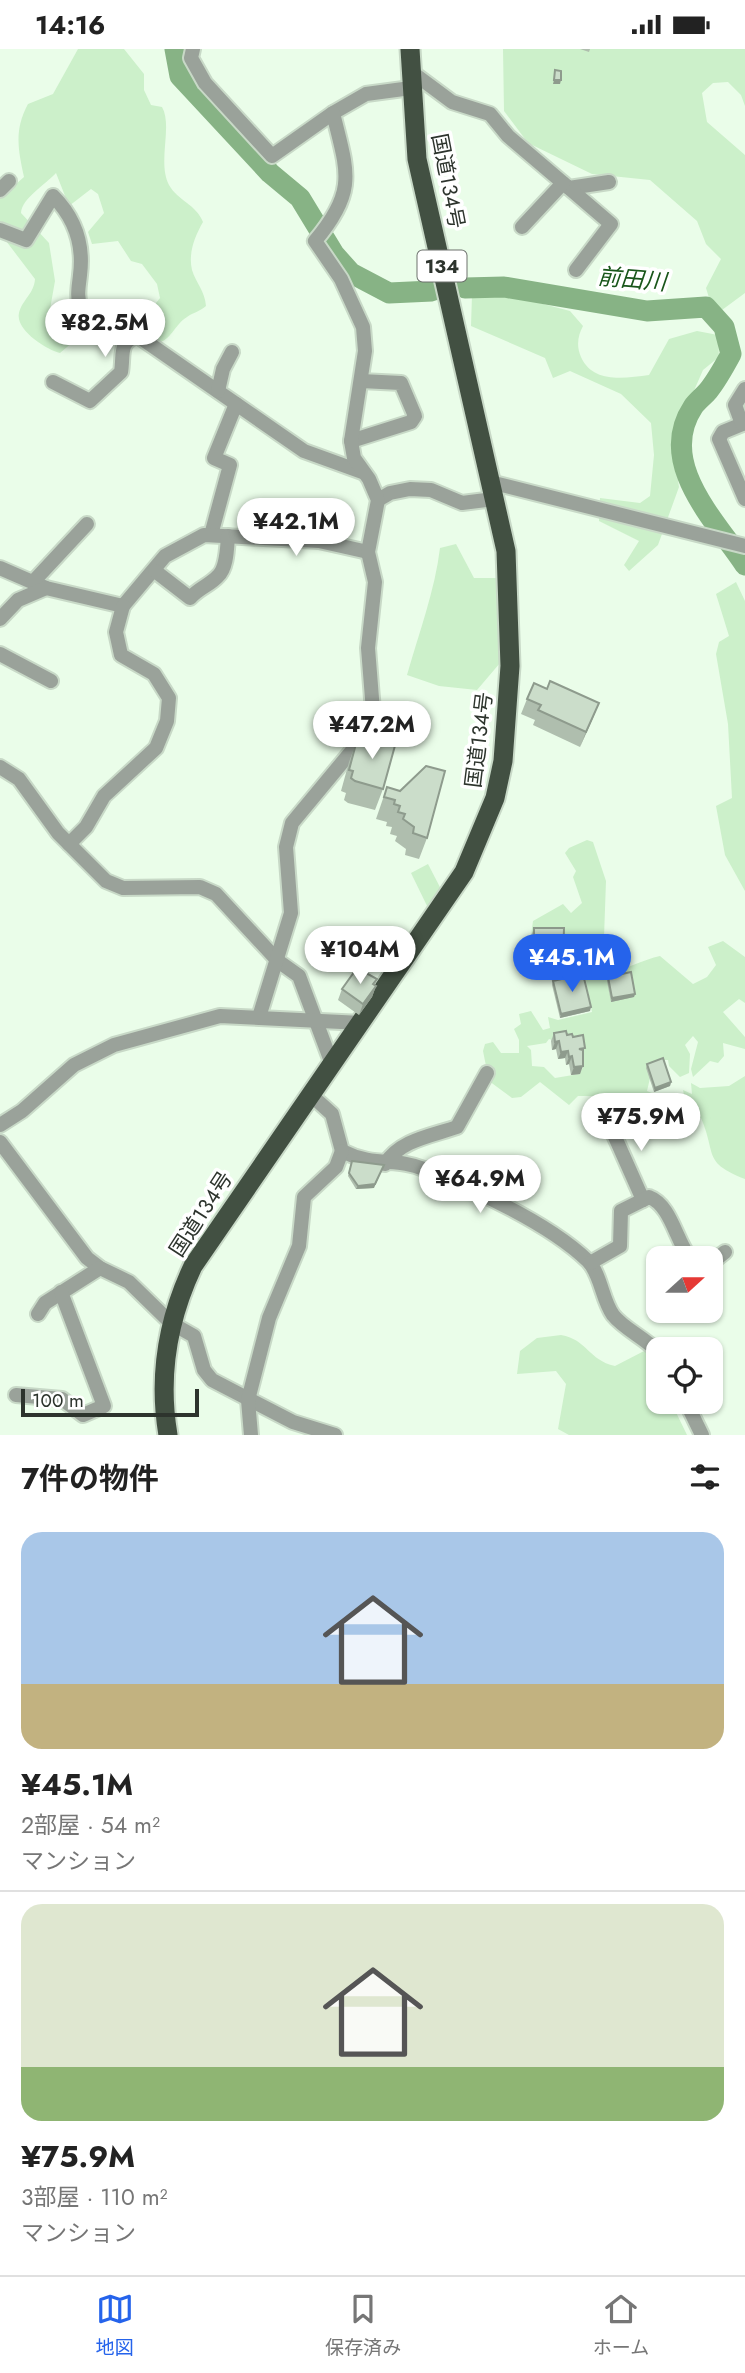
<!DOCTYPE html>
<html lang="ja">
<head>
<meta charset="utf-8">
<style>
	body { margin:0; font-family:Jost,"Noto Sans JP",sans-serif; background:#f2f2f2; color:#222; height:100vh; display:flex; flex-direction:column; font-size:26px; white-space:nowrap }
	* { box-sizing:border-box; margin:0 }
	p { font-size:23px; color:#767676 }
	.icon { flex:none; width:38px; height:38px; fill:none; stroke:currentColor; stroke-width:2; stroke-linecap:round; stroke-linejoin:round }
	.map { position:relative; height:1386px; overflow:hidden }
	.sheet { display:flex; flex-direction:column; background:#fff; flex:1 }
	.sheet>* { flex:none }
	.needle { width:46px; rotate:69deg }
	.controls { position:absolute; left:646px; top:1197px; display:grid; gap:14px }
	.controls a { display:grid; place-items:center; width:77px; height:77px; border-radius:14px; background:#fff; box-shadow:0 2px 5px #0004; font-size:35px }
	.scale { position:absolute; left:21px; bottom:18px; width:178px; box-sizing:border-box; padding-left:7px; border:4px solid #2d342d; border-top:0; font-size:19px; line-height:24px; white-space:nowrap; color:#2d342d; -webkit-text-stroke:5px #fff; paint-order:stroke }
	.price { position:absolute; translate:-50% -60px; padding:0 16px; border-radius:24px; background:#fff; color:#222; font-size:23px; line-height:46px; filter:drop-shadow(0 2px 4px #0008) }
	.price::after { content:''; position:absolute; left:50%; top:42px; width:21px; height:16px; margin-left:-10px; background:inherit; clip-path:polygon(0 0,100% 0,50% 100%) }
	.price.active { background:#2563eb; color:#fff }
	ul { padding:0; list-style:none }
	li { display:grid; align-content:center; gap:14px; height:371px; padding:0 21px }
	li+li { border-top:2px solid #e0e0e0 }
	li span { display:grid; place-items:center; height:217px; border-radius:21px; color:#555 }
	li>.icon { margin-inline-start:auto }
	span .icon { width:126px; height:126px; fill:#fffc; stroke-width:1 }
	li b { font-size:30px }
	h2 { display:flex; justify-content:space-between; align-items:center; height:84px; padding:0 21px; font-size:30px }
	.status { display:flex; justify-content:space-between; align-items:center; height:49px; padding:0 35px; background:#fff; direction:ltr }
	.status svg { height:19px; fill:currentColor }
	.tabs { display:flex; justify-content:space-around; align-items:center; height:98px; border-top:2px solid #e0e0e0; background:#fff; font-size:19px; color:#767676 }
	.tabs a { display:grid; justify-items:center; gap:4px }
	.tabs .active { color:#2563eb }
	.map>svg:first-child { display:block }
</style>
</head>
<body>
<div class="status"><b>14:16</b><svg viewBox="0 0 49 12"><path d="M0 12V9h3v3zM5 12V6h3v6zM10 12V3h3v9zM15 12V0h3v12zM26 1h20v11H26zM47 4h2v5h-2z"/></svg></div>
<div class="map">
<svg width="745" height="1386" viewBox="0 0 745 1386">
	<rect width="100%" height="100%" fill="#eafde9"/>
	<!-- green -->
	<g fill="#ccf0ca" fill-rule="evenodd">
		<path d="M78,0H124L144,25V41L151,56L162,58C173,77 157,113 169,136C178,152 196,155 203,173C195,187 188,204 192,221C196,234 205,242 206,257C199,263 194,263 187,268C175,275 171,292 157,294L144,284L140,274L160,249L157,235L142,215L131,212L118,192L92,195L88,183L104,164L98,145L91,140L69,157L56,124C45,136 22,149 21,164L49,194L55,232L47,277L59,287L77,281L81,286L60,304C47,301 15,281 19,264C22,251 34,245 35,230L0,184V149L24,128C18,100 14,81 28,55L53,45Z"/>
		<polygon points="503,0 745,0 745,57 741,46 728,33 713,34 702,44 707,73 745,106 745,244 722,261 710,252 706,239 721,210 706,195 697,172 650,131 592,125 528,94 504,62"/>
		<path d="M498,243L570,262L583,277C578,286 576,297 581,308C593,335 625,329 649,326L669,290L697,282L718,286L719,308L703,321L672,392L679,438L658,496L629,522L624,516L639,492L599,472L600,449L640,454L650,447L654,406L651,374L621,345L570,322L553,329L545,309L471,277L472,246Z"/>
		<path d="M456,495L474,529H503L500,614L477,641L439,637L407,626C419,584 435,541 440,499Z"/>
		<polygon points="736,533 745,552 745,842 725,806 716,757 732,749 728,675 716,605 719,593 729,587 716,545"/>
		<polygon points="587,791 593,793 606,832 604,888 531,887 533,872 563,855 571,864 582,854 573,828 576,822 565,804 569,799"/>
		<polygon points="428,815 444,846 431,865 411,824"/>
		<path d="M565,890L599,891C606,938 629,914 660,907L693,935L707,928L716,916L708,898L723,892L745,908V954L739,950L723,963L745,988V1000L723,994L724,1007L718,1014L710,1012L693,1028L691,1020L698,993L693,987L685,996L690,1005L689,1024L680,1028L669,1017L668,1011H662L650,1029L647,1042L664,1049L675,1060L674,1048L685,1050L683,1041L692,1045L691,1034L700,1039L729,1037L745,1027V1130C702,1113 717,1106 701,1069L659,1077C628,1047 620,1048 578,1047L569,1056L540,1033L521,1048L512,1049L489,1032L483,1002L485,995L493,993L501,1004H519V991L514,980L521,975L519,965L531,962L543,981L550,979L548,968L558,971L592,963L585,927H567ZM549,990L584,1002V1017L579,1025L555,1029L544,1018L532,1017L531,1001L527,997L546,994Z"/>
		<path d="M561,1286C588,1291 588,1311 615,1317L646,1301L658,1326V1353H671L687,1386H569L558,1380L566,1335L556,1322L517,1325L520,1302L537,1289Z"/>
	</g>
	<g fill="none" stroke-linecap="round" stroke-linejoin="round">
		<!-- river -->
		<g stroke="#87b385" stroke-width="21">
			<polyline points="175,0 180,27 270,124 300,149 334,205 351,224 389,244 432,242"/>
			<path d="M465,239L504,238L647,262L706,258L724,278L731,305C724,318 717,331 708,342C703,348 697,352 693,358C656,414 716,472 745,516"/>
		</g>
		<!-- minor casing -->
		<g stroke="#c8d9c7" stroke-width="18">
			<g id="minor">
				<polyline points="193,0 191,9 205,34 272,107 333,64 366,45 411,39"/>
				<polyline points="409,21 452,53 490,65 508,87 569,139 609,133"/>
				<polyline points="569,139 611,175 576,221"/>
				<polyline points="0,141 9,132"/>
				<polyline points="522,178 563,134"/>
				<path d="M0,181L26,191L53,147C75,169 84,195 80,226C79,237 76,248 81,258C91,276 120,282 138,287L304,402L362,423"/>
				<path d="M53,333L90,352L121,323C124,306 118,292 138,287"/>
				<polyline points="218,342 223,320 232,303"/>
				<polyline points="745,374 723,383 719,390 745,450"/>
				<polyline points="742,375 735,356 745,340"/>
				<polyline points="351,392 411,373 415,367 401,334 361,332"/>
				<polyline points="490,433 745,497"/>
				<polyline points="378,451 390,444 410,440 431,441 462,454 494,450"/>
				<polyline points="211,486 230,416 214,409 236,355"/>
				<polyline points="0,519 46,539 123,557 165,507 204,486 319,492 368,503"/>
				<path d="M155,522L190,549C199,539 210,536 218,527C227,519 227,499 228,487"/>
				<polyline points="33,533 87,475"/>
				<polyline points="0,570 18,551 46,539"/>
				<polyline points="0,605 51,632"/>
				<polyline points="0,718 19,730 58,784 106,832 123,839 200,838 216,845 278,912 299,927 332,1015"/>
				<polyline points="69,795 86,778 104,747 156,699 167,672 169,649 154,625 121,606 116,583 123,557"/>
				<path d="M259,968L291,864L286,798L292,774L360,692L369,680L373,662L368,599L375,533L368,503L378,451L369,430L354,409L351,392L365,302L363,278L341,230L315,192C358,141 347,122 333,64"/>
				<path d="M311,1046L332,1065L342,1102C375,1119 396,1108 424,1120C473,1140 550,1175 588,1212C601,1225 602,1251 613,1266C624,1280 645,1289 658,1303"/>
				<polyline points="607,1070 643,1151"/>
				<polyline points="0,1076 22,1062 74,1016 114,996 220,967 362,974"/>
				<polyline points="0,1093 87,1209 100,1219 129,1233 171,1274 194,1287 204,1321 212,1331 293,1373 335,1386"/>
				<path d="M385,1115C400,1091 431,1087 457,1078L487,1024"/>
				<path d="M590,1214L620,1197L621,1162L649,1148C671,1156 676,1192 690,1209"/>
				<polyline points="710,1215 725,1203"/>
				<polyline points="38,1265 45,1254 100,1219"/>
				<polyline points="16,1346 62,1350 83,1366 104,1357 61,1243"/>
				<polyline points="686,1353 702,1386"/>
				<polyline points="251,1386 248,1351 269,1269 299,1197 304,1148 336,1118 342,1102"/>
			</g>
		</g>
		<!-- trunk casing -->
		<g stroke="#c8d9c7" stroke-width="23">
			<path id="trunk" d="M168,1386C158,1327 168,1270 193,1217L464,823L495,749L503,712L510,617L506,502L417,110L410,0"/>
		</g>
		<!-- minor -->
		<use href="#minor" stroke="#9aa29a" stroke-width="14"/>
		<!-- trunk -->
		<use href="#trunk" stroke="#425042" stroke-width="19"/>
	</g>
	<!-- wall -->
	<g fill="#afbeae">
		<polygon points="580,0 590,0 589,3"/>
		<polygon points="547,640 599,654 580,698 533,676 535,671 521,665 527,650"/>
		<polygon points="357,691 383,740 375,761 348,754 344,751 346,744 341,742 349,713"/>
		<polygon points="387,738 427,789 419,810 405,806 406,800 395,792 397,787 390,785 392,778 386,777 387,773 376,770"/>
		<polygon points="534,879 559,924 557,924 555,927 536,927 536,910 530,910 530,890"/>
		<polygon points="608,928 635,945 634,948 611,953 607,932"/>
		<polygon points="377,930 375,936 376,937 372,948 359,966 338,951 342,940"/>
		<polygon points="553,932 590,962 560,969 552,936"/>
		<polygon points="554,984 573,988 583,1007 580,1025 571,1026 569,1015 566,1016 565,1009 558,1010 556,1000 552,1001 551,992"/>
		<polygon points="647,1015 671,1033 670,1037 654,1043 646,1019"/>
		<polygon points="351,1116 374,1139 356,1140 348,1127"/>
	</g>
	<!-- shaded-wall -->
	<g fill="#8e9b8d">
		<polygon points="554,31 561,31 560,35 553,35"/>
		<polygon points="599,654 593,669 580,698 586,683"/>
		<polygon points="534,898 540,898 536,910 530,910"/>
		<polygon points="560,912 563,913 559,924 557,924 555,927 536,927 540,916"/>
		<polygon points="376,937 372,948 359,966 363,955"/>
		<polygon points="635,945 634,948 611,953 612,949"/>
		<polygon points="591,958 590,962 560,969 561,965"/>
		<polygon points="559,992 556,1000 552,1001 555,993"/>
		<polygon points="568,1002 565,1009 558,1010 561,1003"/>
		<polygon points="572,1007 569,1015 566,1016 569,1008"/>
		<polygon points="583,1017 580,1025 571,1026 574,1018"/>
		<polygon points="671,1033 670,1037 654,1043 655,1039"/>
		<polygon points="384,1116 374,1139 356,1140 358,1137"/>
	</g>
	<!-- building -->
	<g fill="#cbddca" stroke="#8e9b8d" stroke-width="2">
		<polygon points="555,21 561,22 561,31 554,31"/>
		<polygon points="550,632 599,654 586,683 538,661 541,656 527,650 534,634 547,640"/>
		<polygon points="368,685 396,693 383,740 355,732 351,729 353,722 349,721 357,691 362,693"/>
		<polygon points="426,717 445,722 427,789 413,784 414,778 403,770 405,765 398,763 400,757 394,755 395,751 384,748 387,738 400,742"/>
		<polygon points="534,879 564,879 563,913 560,912 560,916 540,916 540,898 534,898"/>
		<polygon points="357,919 377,930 373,935 376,937 363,955 342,940"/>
		<polygon points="631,923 635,945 612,949 608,928"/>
		<polygon points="583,925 591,958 561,965 553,932"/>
		<polygon points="566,982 567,986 572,985 573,988 583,986 585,999 579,1000 583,1001 583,1017 574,1018 572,1007 569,1008 568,1002 561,1003 559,992 555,993 554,984"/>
		<polygon points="663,1009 671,1033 655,1039 647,1015"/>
		<polygon points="352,1112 384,1116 375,1135 358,1137 349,1124"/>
	</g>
	<g text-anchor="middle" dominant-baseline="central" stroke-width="7" stroke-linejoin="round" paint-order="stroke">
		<!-- shield labels -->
		<rect fill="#fff" stroke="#6c716c" stroke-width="2" x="417.5" y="201.5" width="49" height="31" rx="5"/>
		<g font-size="19" font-weight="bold" fill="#2d342d">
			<text x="442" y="217">134</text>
		</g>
		<!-- street labels -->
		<g font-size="21" fill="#2d342d" stroke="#fff">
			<text transform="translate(448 132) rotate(79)">国道134号</text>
			<text transform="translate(479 691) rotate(-83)">国道134号</text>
			<text transform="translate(201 1165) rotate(-57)">国道134号</text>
		</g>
		<!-- water labels -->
		<g font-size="23" font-style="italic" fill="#19561a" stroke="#fff">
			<text transform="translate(632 230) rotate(5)">前田川</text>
		</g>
	</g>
</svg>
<div class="controls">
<a><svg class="needle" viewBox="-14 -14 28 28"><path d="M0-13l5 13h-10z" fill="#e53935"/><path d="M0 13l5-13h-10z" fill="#767676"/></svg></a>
<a><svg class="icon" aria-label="locate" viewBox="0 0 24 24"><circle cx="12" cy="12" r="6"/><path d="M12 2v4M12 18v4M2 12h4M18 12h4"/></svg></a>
</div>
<div class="scale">100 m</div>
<b class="price" style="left:105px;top:310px">¥82.5M</b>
<b class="price" style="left:296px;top:509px">¥42.1M</b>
<b class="price" style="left:372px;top:712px">¥47.2M</b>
<b class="price" style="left:360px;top:937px">¥104M</b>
<b class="price active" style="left:572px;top:945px">¥45.1M</b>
<b class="price" style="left:641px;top:1104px">¥75.9M</b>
<b class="price" style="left:480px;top:1166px">¥64.9M</b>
</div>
<section class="sheet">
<h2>7件の物件<svg class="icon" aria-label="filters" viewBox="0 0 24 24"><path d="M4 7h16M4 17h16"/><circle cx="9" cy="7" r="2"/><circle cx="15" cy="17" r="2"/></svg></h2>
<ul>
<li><span style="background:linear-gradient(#a9c7e8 70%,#c2b280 0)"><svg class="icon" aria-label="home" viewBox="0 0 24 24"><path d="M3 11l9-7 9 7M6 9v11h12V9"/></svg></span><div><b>¥45.1M</b><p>2部屋 · 54 m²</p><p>マンション</p></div></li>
<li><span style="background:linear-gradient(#dfe7d0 75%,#8fb573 0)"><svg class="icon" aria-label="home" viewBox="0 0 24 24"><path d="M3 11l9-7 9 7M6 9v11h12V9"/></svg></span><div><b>¥75.9M</b><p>3部屋 · 110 m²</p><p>マンション</p></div></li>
</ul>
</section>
<nav class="tabs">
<a class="active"><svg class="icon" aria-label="map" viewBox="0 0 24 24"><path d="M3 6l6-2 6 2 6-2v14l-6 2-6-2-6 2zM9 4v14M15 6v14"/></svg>地図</a>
<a><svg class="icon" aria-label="saved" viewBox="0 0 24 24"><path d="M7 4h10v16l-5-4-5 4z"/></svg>保存済み</a>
<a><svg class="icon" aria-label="home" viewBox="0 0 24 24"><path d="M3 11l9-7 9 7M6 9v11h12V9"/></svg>ホーム</a>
</nav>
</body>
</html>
